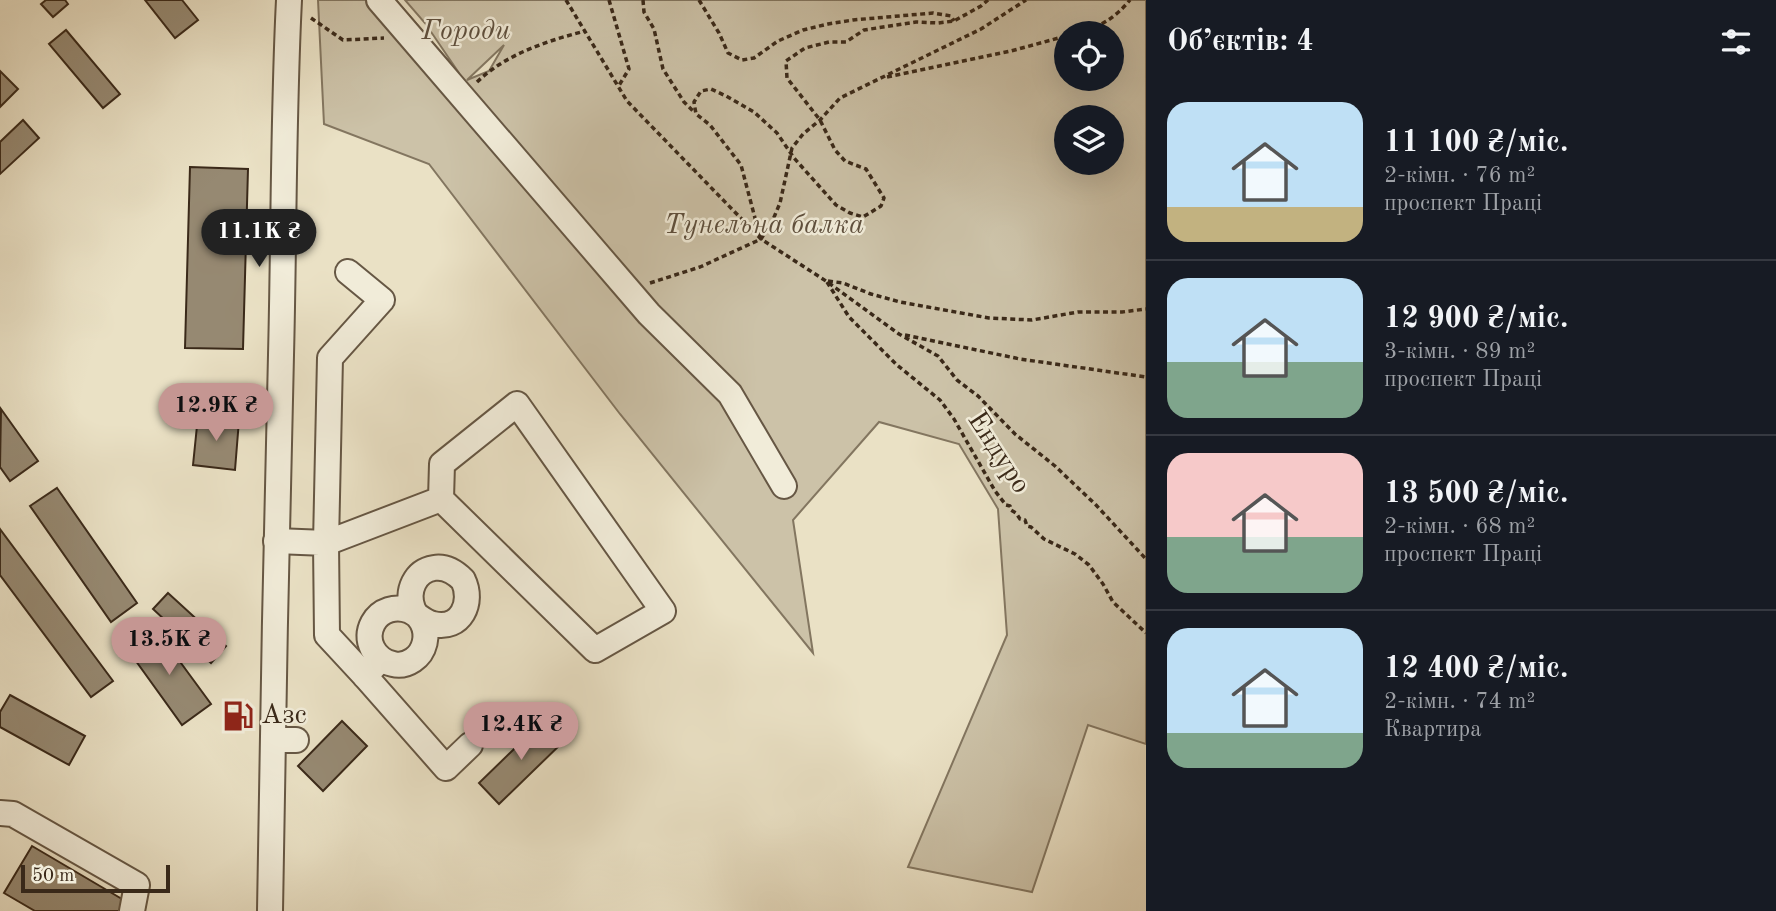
<!DOCTYPE html>
<html lang="uk">
<head>
<meta charset="utf-8">
<style>
	body { margin:0; font-family:"Old Standard TT",serif; background:#20242c; color:#f1f3f6; height:100vh; display:flex; flex-direction:column; font-size:26px; white-space:nowrap }
	* { box-sizing:border-box; margin:0 }
	p { font-size:23px; color:#9ea1a6 }
	.icon { flex:none; width:38px; height:38px; fill:none; stroke:currentColor; stroke-width:2; stroke-linecap:round; stroke-linejoin:round }
	.map { position:relative; flex:1; overflow:hidden }
	.sheet { display:flex; flex-direction:column; background:#171b24; width:630px }
	.sheet>* { flex:none }
	.buttons { position:absolute; left:1054px; top:21px; display:grid; gap:14px }
	.buttons a { display:grid; place-items:center; width:70px; height:70px; border-radius:50%; background:#171b24; box-shadow:0 7px 28px #0002; font-size:35px }
	.scale { position:absolute; left:21px; bottom:18px; width:149px; box-sizing:border-box; padding-left:7px; border:4px solid #3a2919; border-top:0; font-size:19px; line-height:24px; white-space:nowrap; color:#3a2919; -webkit-text-stroke:5px #f1ecd9; paint-order:stroke }
	.price { position:absolute; translate:-50% -60px; padding:0 16px; border-radius:24px; background:#c59692; color:#111; font-size:23px; line-height:46px; filter:drop-shadow(0 2px 4px #0008) }
	.price::after { content:''; position:absolute; left:50%; top:42px; width:21px; height:16px; margin-left:-10px; background:inherit; clip-path:polygon(0 0,100% 0,50% 100%) }
	.price.selected { background:#222; color:#fff }
	ul { padding:0; list-style:none }
	li { display:flex; align-items:center; gap:21px; height:175px; padding:0 21px }
	li+li { border-top:2px solid #363941 }
	li span { display:grid; place-items:center; flex:none; width:196px; height:140px; border-radius:21px; color:#555 }
	li>.icon { margin-inline-start:auto }
	span .icon { width:84px; height:84px; fill:#fffc; stroke-width:1 }
	li b { font-size:30px }
	h2 { display:flex; justify-content:space-between; align-items:center; height:84px; padding:0 21px; font-size:30px }
	main { display:flex; flex:1; min-height:0 }
	.map>svg:first-child { display:block }
</style>
</head>
<body>
<main>
<div class="map">
<svg width="1146" height="911" viewBox="0 0 1146 911">
	<rect width="100%" height="100%" fill="#eae1c5"/>
	<filter id="stains"><feTurbulence type="fractalNoise" baseFrequency=".00286" numOctaves="4"/><feColorMatrix values="0 0 0 0 .2 0 0 0 0 .09 0 0 0 0 .02 0 0 0 .5 -.17"/></filter>
	<radialGradient id="worn" r=".72"><stop offset=".6" stop-color="#630" stop-opacity="0"/><stop offset="1" stop-color="#630" stop-opacity=".3"/></radialGradient>
	<!-- green -->
	<path fill="#ccc2a8" stroke="#837660" stroke-width="2" fill-rule="evenodd" d="M318,0H396L459,73L425,23L405,0H1146V744L1088,725L1032,892L908,867L1007,635L998,509L959,444L879,422L793,520L813,653L620,414L429,164L324,124ZM1066,33H1111V79H1066ZM504,45L489,71L467,80ZM1066,117H1111V163H1066Z"/>
	<!-- building -->
	<g fill="#968972" stroke="#3a2919" stroke-width="2">
		<polygon points="46,0 65,0 68,4 53,17 41,4"/>
		<polygon points="145,0 182,0 198,20 175,38"/>
		<polygon points="66,30 120,94 103,108 49,44"/>
		<polygon points="0,71 18,89 0,107"/>
		<polygon points="23,120 39,138 0,174 0,142"/>
		<polygon points="190,167 248,169 243,349 185,348"/>
		<polygon points="1,409 38,461 10,481 0,467"/>
		<polygon points="198,416 239,420 235,470 193,465"/>
		<polygon points="57,488 137,603 111,622 30,506"/>
		<polygon points="0,529 113,681 91,697 0,575"/>
		<polygon points="168,593 226,646 211,663 153,609"/>
		<polygon points="156,629 211,704 182,725 128,650"/>
		<polygon points="10,695 85,736 69,765 0,727 0,712"/>
		<polygon points="342,721 367,746 323,791 298,766"/>
		<polygon points="543,721 563,742 499,804 479,783"/>
		<polygon points="32,846 127,902 121,911 35,911 4,893"/>
	</g>
	<g fill="none" stroke-linecap="round" stroke-linejoin="round">
		<!-- minor casing -->
		<g stroke="#665744" stroke-width="28">
			<g id="minor">
				<polyline points="379,0 649,314 730,394 784,486"/>
				<polyline points="348,272 382,300 330,358 326,543 441,499 595,650 663,611 517,404 442,464 441,499"/>
				<polyline points="276,541 326,543 327,635 365,676 381,659"/>
				<path d="M463,580C474,602 461,631 433,624C424,622 418,615 410,611C396,605 380,610 373,623C364,640 374,660 393,664C400,666 407,664 413,660C425,652 429,635 422,622C419,617 415,614 413,609C406,591 415,571 434,568C446,566 455,572 463,580"/>
				<polyline points="365,676 446,768 470,745"/>
				<polyline points="273,740 296,740"/>
				<polyline points="0,813 13,814 137,885 132,911"/>
				<path d="M270,911C272,726 277,540 281,355C284,237 283,118 289,0"/>
			</g>
		</g>
		<!-- path -->
		<g stroke="#3a2919" stroke-width="3.5" stroke-dasharray="5 3.5" stroke-linecap="butt">
			<polyline points="566,0 627,101 761,239 826,281 899,334 938,356 957,380 978,396 1015,434 1055,466 1096,505 1146,559"/>
			<polyline points="609,0 629,69 618,87"/>
			<polyline points="643,0 644,12 654,29 663,69 684,102 694,112"/>
			<polyline points="699,0 719,33 728,53 742,60 754,58 778,41 803,30 828,24 853,20 933,13 951,16 954,21"/>
			<polyline points="311,18 343,40 384,38"/>
			<path d="M1078,33C1100,27 1115,18 1130,0"/>
			<polyline points="887,77 1011,51 1066,36"/>
			<path d="M477,82C506,54 547,41 585,31"/>
			<polyline points="760,237 741,165 710,125 696,114 694,102 701,91 711,89 726,96 754,112 777,133 794,158 836,205 850,213 863,217 881,206 884,198 866,169 845,161 835,150 820,120 787,78 786,61 805,48 829,42 846,42 864,30 916,22 938,23 954,21 981,6 988,0"/>
			<polyline points="828,281 843,283 871,294 900,302 989,318 1032,320 1078,312 1122,312 1146,309"/>
			<polyline points="827,282 849,317 897,365 940,400 954,419 995,491 1006,505 1010,506 1011,510 1016,513 1020,519 1025,520 1027,526 1031,527 1044,539 1075,554 1089,565 1103,584 1113,602 1146,633"/>
			<polyline points="650,283 700,267 761,239 772,222 780,203 792,148 803,134 820,120 840,98 981,29 1026,0"/>
			<polyline points="905,335 1020,359 1146,377"/>
		</g>
		<!-- minor -->
		<use href="#minor" stroke="#f1ecd9" stroke-width="24"/>
	</g>
	<!-- icons -->
	<defs>
		<g id="fuel-bare" transform="scale(2.415)"><path d="M-5.5-6h7V0h2V4h1.3V-2.5L3-4.5l.8-.8L6-3V5H2.5V1h-1V6h-7ZM-4.2-4.7v3.2H.2V-4.7Z" fill="#8f2418" stroke="#f1ecd9" stroke-width="2.5" paint-order="stroke"/></g>
	</defs>
	<g fill-rule="evenodd">
		<use href="#fuel-bare" x="238" y="716"/>
	</g>
	<g text-anchor="middle" dominant-baseline="central" stroke-width="5" stroke-linejoin="round" paint-order="stroke">
		<!-- park labels -->
		<g font-size="28" font-style="italic" fill="#5e4f3d" stroke="#f1ecd9">
			<text x="466" y="32">Городи</text>
			<text x="764" y="226">Тунельна балка</text>
		</g>
		<!-- street labels -->
		<g font-size="28" fill="#3a2919" stroke="#f1ecd9">
			<text transform="translate(998 453) rotate(57)">Ендуро</text>
		</g>
		<!-- poi labels -->
		<g font-size="28" fill="#3a2919" stroke="#f1ecd9" text-anchor="start">
			<text x="261" y="716">Азс</text>
		</g>
	</g>
	<rect width="100%" height="100%" filter="url(#stains)"/>
	<rect width="100%" height="100%" fill="url(#worn)"/>
</svg>
<div class="buttons">
<a><svg class="icon" aria-label="locate" viewBox="0 0 24 24"><circle cx="12" cy="12" r="6"/><path d="M12 2v4M12 18v4M2 12h4M18 12h4"/></svg></a>
<a><svg class="icon" aria-label="layers" viewBox="0 0 24 24"><path d="M12 4l9 5-9 5-9-5zM3 14l9 5 9-5"/></svg></a>
</div>
<div class="scale">50 m</div>
<b class="price selected" style="left:259px;top:269px">11.1K ₴</b>
<b class="price" style="left:216px;top:443px">12.9K ₴</b>
<b class="price" style="left:169px;top:677px">13.5K ₴</b>
<b class="price" style="left:521px;top:762px">12.4K ₴</b>
</div>
<section class="sheet">
<h2>Об’єктів: 4<svg class="icon" aria-label="filters" viewBox="0 0 24 24"><path d="M4 7h16M4 17h16"/><circle cx="9" cy="7" r="2"/><circle cx="15" cy="17" r="2"/></svg></h2>
<ul>
<li><span style="background:linear-gradient(#bfe0f5 75%,#c2b280 0)"><svg class="icon" aria-label="home" viewBox="0 0 24 24"><path d="M3 11l9-7 9 7M6 9v11h12V9"/></svg></span><div><b>11 100 ₴/міс.</b><p>2-кімн. · 76 m²</p><p>проспект Праці</p></div></li>
<li><span style="background:linear-gradient(#bfe0f5 60%,#7fa58c 0)"><svg class="icon" aria-label="home" viewBox="0 0 24 24"><path d="M3 11l9-7 9 7M6 9v11h12V9"/></svg></span><div><b>12 900 ₴/міс.</b><p>3-кімн. · 89 m²</p><p>проспект Праці</p></div></li>
<li><span style="background:linear-gradient(#f6c9c9 60%,#7fa58c 0)"><svg class="icon" aria-label="home" viewBox="0 0 24 24"><path d="M3 11l9-7 9 7M6 9v11h12V9"/></svg></span><div><b>13 500 ₴/міс.</b><p>2-кімн. · 68 m²</p><p>проспект Праці</p></div></li>
<li><span style="background:linear-gradient(#bfe0f5 75%,#7fa58c 0)"><svg class="icon" aria-label="home" viewBox="0 0 24 24"><path d="M3 11l9-7 9 7M6 9v11h12V9"/></svg></span><div><b>12 400 ₴/міс.</b><p>2-кімн. · 74 m²</p><p>Квартира</p></div></li>
</ul>
</section>
</main>
</body>
</html>
